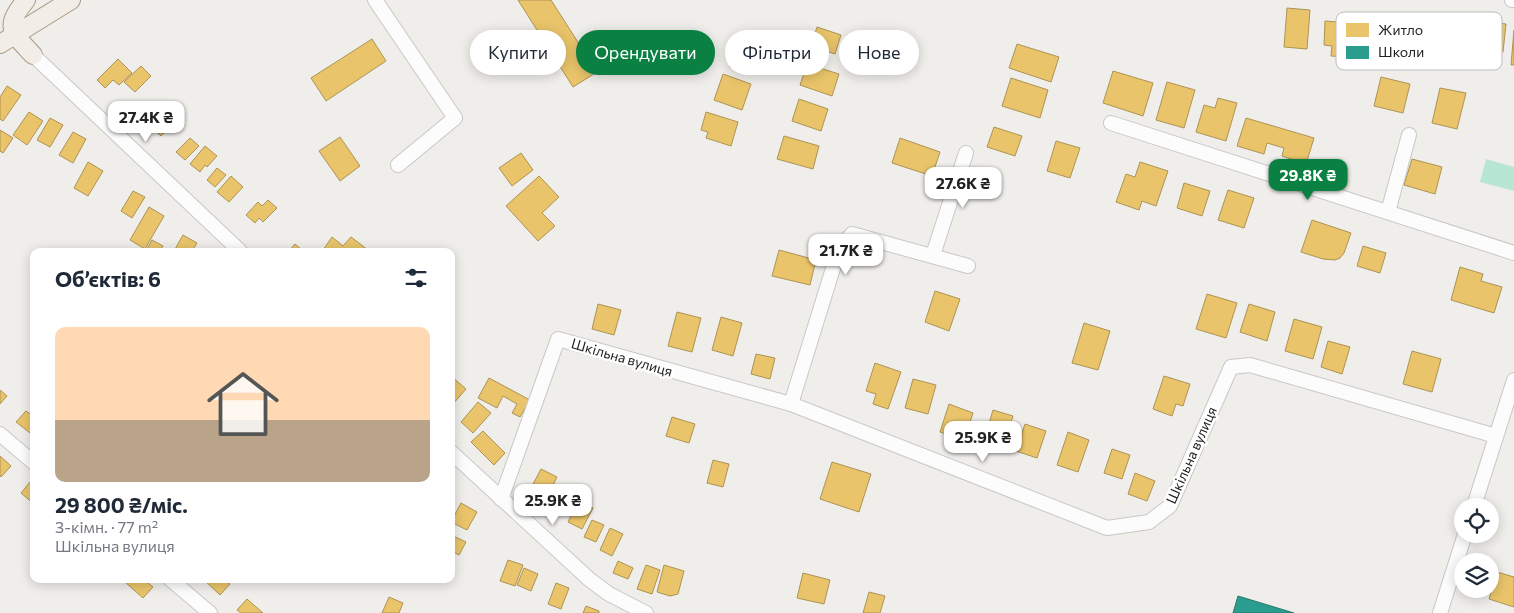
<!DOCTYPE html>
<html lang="uk">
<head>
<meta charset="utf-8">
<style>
	body { margin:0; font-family:Commissioner,sans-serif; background:#f6f6f7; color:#1f2937; height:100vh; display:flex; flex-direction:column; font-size:19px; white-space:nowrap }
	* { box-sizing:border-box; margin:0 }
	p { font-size:16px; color:#747a83 }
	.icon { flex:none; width:28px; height:28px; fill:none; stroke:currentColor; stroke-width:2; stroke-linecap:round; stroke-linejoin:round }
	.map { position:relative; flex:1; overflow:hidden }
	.side { position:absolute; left:30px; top:248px; width:425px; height:335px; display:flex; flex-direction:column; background:#fff; border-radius:10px; box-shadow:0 2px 12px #0003 }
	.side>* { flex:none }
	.guide { position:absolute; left:470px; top:30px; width:475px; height:45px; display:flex; gap:10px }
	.controls { position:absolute; left:1454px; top:498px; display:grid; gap:10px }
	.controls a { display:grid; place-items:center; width:45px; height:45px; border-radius:50%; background:#fff; box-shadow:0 2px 12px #0003; font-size:25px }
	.price { position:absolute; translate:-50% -42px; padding:0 11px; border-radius:10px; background:#fff; color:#222; font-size:16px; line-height:32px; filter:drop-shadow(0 1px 2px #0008) }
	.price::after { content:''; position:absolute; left:50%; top:30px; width:15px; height:11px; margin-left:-8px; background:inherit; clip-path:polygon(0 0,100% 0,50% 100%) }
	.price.selected { background:#0b8043; color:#fff }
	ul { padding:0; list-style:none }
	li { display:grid; align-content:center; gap:10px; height:265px; padding:0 25px }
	li span { display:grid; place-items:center; height:155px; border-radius:10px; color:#555 }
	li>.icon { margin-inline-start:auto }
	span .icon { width:90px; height:90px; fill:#fffc; stroke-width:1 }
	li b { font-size:21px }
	h2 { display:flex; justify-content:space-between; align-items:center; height:60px; padding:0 25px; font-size:21px }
	.pill { padding:0 18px; border-radius:22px; background:#fff; box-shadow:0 2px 12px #0003; font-size:18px; line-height:45px }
	.pill.selected { background:#0b8043; color:#fff }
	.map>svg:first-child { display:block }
</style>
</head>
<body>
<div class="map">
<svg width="1514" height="613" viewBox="0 0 1514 613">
	<rect width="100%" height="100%" fill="#f0eeeb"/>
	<!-- pitch -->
	<polygon fill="#b7e6d2" points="1486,159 1514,167 1514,191 1480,182"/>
	<!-- homes -->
	<g fill="#e9c46a" stroke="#ad9354">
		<polygon points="518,0 551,0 597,72 573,87"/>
		<polygon points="1287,8 1310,10 1307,49 1284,47"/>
		<polygon points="1338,18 1349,19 1349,23 1356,24 1355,46 1348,46 1347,57 1331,56 1332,46 1324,45 1325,21 1337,22"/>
		<polygon points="1474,20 1506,24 1503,52 1471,49"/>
		<polygon points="817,27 841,35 835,54 811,46"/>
		<polygon points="1514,30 1514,65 1511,65"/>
		<polygon points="372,39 386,61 326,101 311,78"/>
		<polygon points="738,42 760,49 752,74 730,67"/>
		<polygon points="1017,44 1059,57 1051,82 1009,68"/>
		<polygon points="118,59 132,73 119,85 113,80 105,88 97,80"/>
		<polygon points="807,64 839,74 832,96 800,85"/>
		<polygon points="141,66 151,76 135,92 124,82"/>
		<polygon points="1113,71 1153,83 1143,116 1103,103"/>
		<polygon points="723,74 751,84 742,110 714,100"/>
		<polygon points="1381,77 1410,84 1403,113 1374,106"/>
		<polygon points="1011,78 1048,90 1040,118 1002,106"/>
		<polygon points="1167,82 1195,90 1184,128 1156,120"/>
		<polygon points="7,86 21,95 3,121 0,119 0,97"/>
		<polygon points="1440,88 1466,93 1457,129 1432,123"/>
		<polygon points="1218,98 1237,103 1226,141 1196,132 1204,105 1215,108"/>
		<polygon points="799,99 828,109 821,131 792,121"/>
		<polygon points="29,112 43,121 27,145 13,135"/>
		<polygon points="706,112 738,122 731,146 706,138 708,132 701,130"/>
		<polygon points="165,113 175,122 161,136 152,128"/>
		<polygon points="50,118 63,125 50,147 37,140"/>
		<polygon points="1246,118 1314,138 1306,164 1282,156 1284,148 1267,143 1264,154 1237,146"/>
		<polygon points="994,127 1022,136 1015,156 987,147"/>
		<polygon points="0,130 13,138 3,153 0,151"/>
		<polygon points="73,132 86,139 73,163 59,155"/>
		<polygon points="784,136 819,146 813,169 777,159"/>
		<polygon points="340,137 360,166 340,181 319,151"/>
		<polygon points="190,138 199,146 185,160 176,152"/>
		<polygon points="900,138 940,152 932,176 892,163"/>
		<polygon points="1056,141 1080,148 1070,178 1047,171"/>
		<polygon points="205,146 217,156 207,167 205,165 200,172 190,164"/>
		<polygon points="521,153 533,170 512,186 499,168"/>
		<polygon points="1412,159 1442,167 1435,194 1404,185"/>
		<polygon points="88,162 103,171 88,196 74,188"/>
		<polygon points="1140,162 1168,171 1156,206 1142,201 1139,210 1116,202 1126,174 1135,177"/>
		<polygon points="217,168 226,175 215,187 207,180"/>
		<polygon points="231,176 243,187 229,202 217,192"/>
		<polygon points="539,176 559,197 542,213 555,226 538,241 506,206"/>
		<polygon points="1184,183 1210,191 1202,216 1177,208"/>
		<polygon points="1228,190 1254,198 1244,228 1218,220"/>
		<polygon points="133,191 145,197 132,218 121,211"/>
		<polygon points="268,200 277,208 263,222 259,218 255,223 246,215 258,202 262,206"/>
		<polygon points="149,207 164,216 145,249 130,240"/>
		<polygon points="1312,220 1351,233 1344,253 1340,258 1335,260 1323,259 1301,252"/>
		<polygon points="183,235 197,243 192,251 174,251"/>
		<polygon points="332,237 343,246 351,237 368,250 325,251 323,250"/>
		<polygon points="152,240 163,246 160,251 146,251"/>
		<polygon points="295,244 303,251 289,251"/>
		<polygon points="1363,246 1386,253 1380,273 1357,266"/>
		<polygon points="779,250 816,260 810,285 772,276"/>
		<polygon points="1460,267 1483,274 1481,281 1502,287 1494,313 1451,300"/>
		<polygon points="935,291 960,299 949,331 925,322"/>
		<polygon points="1207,294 1237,303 1226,338 1196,329"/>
		<polygon points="598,304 621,310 614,335 592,329"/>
		<polygon points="1249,304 1275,312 1267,341 1240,332"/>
		<polygon points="677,312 701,318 692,352 668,346"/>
		<polygon points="721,317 742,323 733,356 712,350"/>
		<polygon points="1294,319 1322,327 1313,359 1285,351"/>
		<polygon points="1084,323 1110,331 1098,370 1072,363"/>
		<polygon points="1328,341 1350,347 1342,374 1321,367"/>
		<polygon points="1412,351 1441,359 1432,392 1403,384"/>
		<polygon points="756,354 775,358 770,379 751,374"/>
		<polygon points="875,363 901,372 888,409 873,404 876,394 866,391"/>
		<polygon points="1164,376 1190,384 1183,406 1176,404 1172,416 1153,409"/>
		<polygon points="452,377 466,389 453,404 451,403"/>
		<polygon points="489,378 530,400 520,417 512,413 517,404 503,396 497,408 478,398"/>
		<polygon points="913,379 936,385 928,414 905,408"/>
		<polygon points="0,390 7,396 0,404"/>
		<polygon points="478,402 491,413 473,433 461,422"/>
		<polygon points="949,404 973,413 964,440 940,432"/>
		<polygon points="993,410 1013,416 1003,449 983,443"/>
		<polygon points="26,411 34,417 34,436 16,422"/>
		<polygon points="672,417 695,424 689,443 666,436"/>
		<polygon points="1025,424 1046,431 1037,458 1016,451"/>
		<polygon points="483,431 505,453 494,465 471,442"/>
		<polygon points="1068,432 1089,440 1078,472 1057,465"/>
		<polygon points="1112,449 1130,455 1122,479 1104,473"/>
		<polygon points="0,456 11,466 1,477 0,475"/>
		<polygon points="713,460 729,464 723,487 707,483"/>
		<polygon points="832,462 871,474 859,512 820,499"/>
		<polygon points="541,469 557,477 547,497 531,488"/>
		<polygon points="1135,473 1155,481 1147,501 1128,494"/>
		<polygon points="30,482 34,485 34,504 21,493"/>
		<polygon points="578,501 593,508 582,529 568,522"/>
		<polygon points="461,503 477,512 467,530 451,522"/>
		<polygon points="592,520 604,525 596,542 584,537"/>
		<polygon points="610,528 623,534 612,556 600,550"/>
		<polygon points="451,535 466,542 459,555 451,551"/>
		<polygon points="508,560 523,565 515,586 500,581"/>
		<polygon points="618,561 633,568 628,579 613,573"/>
		<polygon points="646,565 660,570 652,594 637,589"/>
		<polygon points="664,565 684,571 678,594 670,596 657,592"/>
		<polygon points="524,568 538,574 531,591 517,585"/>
		<polygon points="1497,572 1514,577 1514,607 1489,599"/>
		<polygon points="803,573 830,580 824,604 797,598"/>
		<polygon points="128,579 143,579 153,587 143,598 125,582"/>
		<polygon points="203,579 223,579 230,584 220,595"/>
		<polygon points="556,583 569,588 561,609 548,604"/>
		<polygon points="869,592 885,596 880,613 863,613"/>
		<polygon points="389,597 403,603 399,613 382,613"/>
		<polygon points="247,599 263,613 241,613 237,610"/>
		<polygon points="586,606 599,611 599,613 583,613"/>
	</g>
	<!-- schools -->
	<polygon fill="#2a9d8f" stroke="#28786e" points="1238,596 1294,613 1233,613"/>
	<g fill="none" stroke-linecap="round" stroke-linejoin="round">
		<!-- minor casing -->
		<g stroke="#c9c8c7" stroke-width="16">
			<g id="minor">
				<polyline points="375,0 455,118 398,165"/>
				<polyline points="1512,0 1514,0"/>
				<polyline points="33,55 240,251"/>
				<polyline points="1111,123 1514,253"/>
				<polyline points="1388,212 1409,135"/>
				<polyline points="933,255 966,153"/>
				<polyline points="791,404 839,249 852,234 968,266"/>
				<polyline points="0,434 34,463"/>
				<polyline points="451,452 590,580 609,594 646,613"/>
				<polyline points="501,499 558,339 791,404 1107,528 1149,522 1170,506 1231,367 1250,365 1496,436"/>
				<polyline points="1474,506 1514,380"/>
				<polyline points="170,579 210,613"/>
				<polyline points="1440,613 1465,534"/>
			</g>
		</g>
		<!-- major casing -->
		<g stroke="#a79c86" stroke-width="20">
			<g id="major">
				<path d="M26,0C3,28 12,32 33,55"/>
				<polyline points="0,44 71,0"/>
			</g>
		</g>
		<!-- minor -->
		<use href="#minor" stroke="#fdfcfc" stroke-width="14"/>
		<!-- major -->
		<use href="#major" stroke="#f3ede7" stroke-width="18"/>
	</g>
	<g text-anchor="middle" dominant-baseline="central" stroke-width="5" stroke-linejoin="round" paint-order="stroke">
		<!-- street labels -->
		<g font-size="14" fill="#222" stroke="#fff">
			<text transform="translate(622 357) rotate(16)">Шкільна вулиця</text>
			<text transform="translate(1191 455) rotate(-66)">Шкільна вулиця</text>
		</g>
	</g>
	<!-- legend -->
	<rect x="1336" y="12" width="166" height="58" rx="8" fill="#fff" stroke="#bdbdbd" stroke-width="1"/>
	<rect x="1346" y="23" width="23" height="14" fill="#e9c46a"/>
	<rect x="1346" y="46" width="23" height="13" fill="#2a9d8f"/>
	<g font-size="14" fill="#222">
		<text x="1378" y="35">Житло</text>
		<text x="1378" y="57">Школи</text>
	</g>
</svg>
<div class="controls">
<a><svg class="icon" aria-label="locate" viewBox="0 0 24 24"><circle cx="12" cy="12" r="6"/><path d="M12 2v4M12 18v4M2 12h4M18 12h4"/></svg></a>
<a><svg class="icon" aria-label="layers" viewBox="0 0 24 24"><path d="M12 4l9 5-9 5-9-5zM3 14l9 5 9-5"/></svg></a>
</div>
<b class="price" style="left:146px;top:143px">27.4K ₴</b>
<b class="price selected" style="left:1308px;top:201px">29.8K ₴</b>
<b class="price" style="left:963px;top:209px">27.6K ₴</b>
<b class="price" style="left:846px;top:276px">21.7K ₴</b>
<b class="price" style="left:983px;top:463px">25.9K ₴</b>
<b class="price" style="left:553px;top:526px">25.9K ₴</b>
<div class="guide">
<a class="pill">Купити</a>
<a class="pill selected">Орендувати</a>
<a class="pill">Фільтри</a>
<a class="pill">Нове</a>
</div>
<section class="side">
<h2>Об’єктів: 6<svg class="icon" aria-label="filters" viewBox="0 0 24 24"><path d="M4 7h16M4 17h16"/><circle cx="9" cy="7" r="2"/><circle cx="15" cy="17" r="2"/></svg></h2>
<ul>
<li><span style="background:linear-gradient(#ffd9b3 60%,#b9a48a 0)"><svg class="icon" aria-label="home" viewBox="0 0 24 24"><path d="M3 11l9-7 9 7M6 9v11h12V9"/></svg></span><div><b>29 800 ₴/міс.</b><p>3-кімн. · 77 m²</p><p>Шкільна вулиця</p></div></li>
</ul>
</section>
</div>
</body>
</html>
